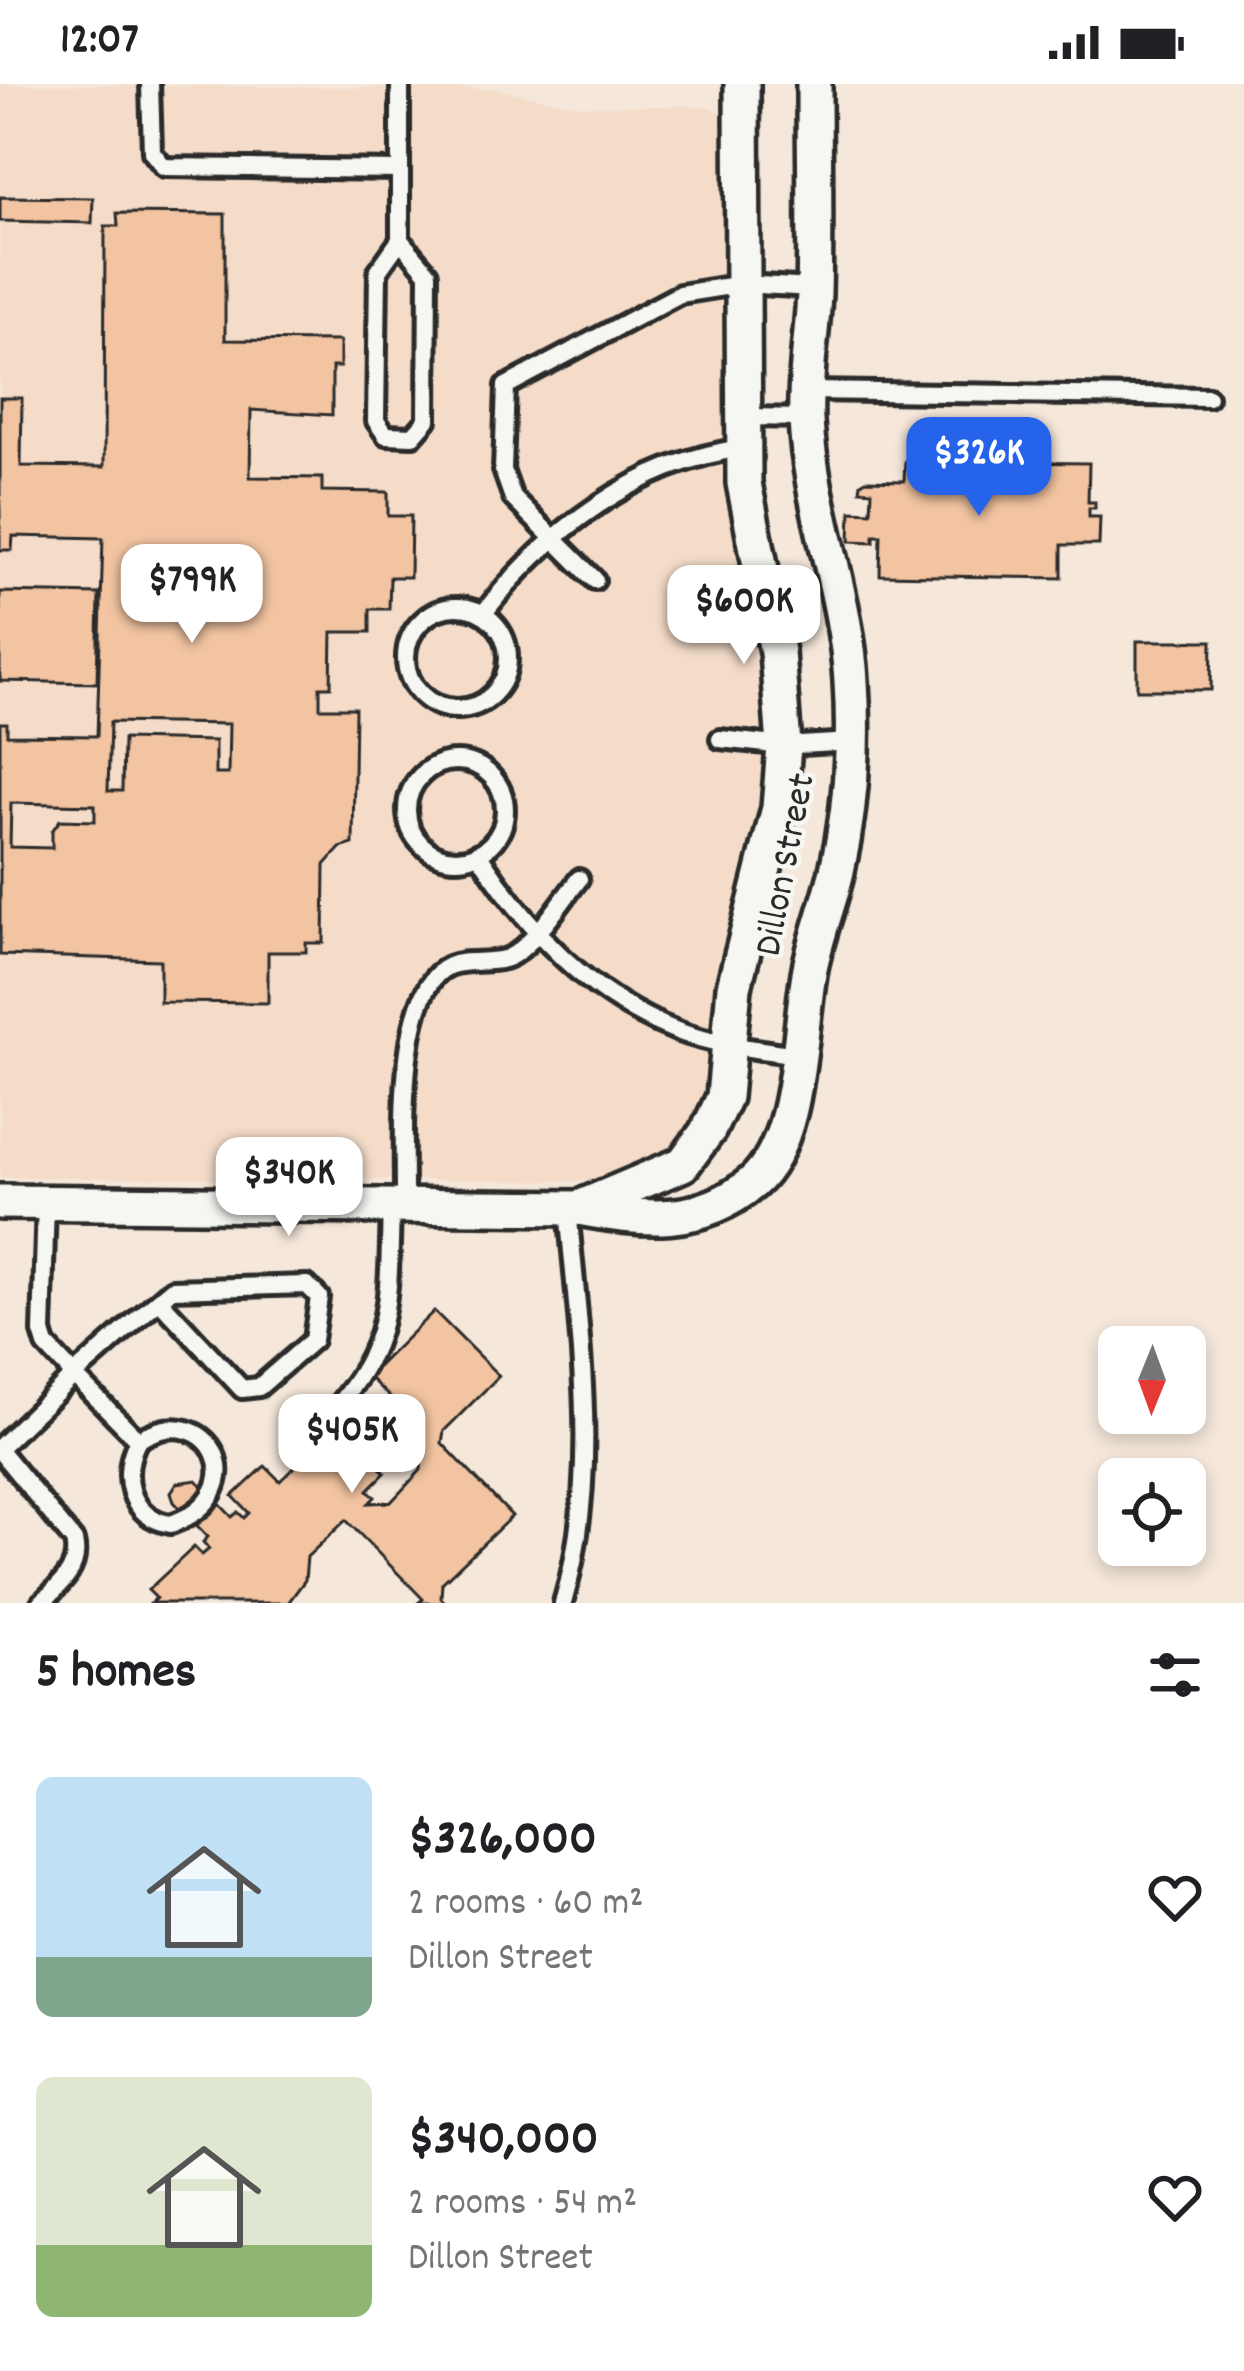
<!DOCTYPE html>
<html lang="en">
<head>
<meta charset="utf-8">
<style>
	body { margin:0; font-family:Dekko,sans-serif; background:#f6f6f6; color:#202124; height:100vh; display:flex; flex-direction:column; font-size:45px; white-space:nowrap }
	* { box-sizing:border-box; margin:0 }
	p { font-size:39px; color:#757577 }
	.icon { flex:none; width:66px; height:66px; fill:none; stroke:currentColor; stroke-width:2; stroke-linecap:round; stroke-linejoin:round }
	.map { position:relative; height:1519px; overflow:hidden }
	.side { display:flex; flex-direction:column; background:#fff; flex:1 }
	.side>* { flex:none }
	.needle { width:78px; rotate:181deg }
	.fabs { position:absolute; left:1098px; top:1242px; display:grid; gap:24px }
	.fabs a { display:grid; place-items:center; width:108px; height:108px; border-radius:18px; background:#fff; box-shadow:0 6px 18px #0003; font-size:60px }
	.price { position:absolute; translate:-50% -102px; padding:0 27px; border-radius:24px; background:#fff; color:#222; font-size:39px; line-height:78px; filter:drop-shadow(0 3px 6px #0008) }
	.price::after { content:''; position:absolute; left:50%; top:72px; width:36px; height:27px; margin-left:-18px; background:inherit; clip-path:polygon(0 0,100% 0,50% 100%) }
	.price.current { background:#2563eb; color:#fff }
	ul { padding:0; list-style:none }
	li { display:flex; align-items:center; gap:36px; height:300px; padding:0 36px }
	li span { display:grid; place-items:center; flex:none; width:336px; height:240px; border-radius:18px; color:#555 }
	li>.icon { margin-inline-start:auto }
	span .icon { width:144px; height:144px; fill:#fffc; stroke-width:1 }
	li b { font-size:51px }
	h2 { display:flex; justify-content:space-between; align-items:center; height:144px; padding:0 36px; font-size:51px }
	.status { display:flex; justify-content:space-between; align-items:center; height:84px; padding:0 60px; background:#fff; direction:ltr }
	.status svg { height:33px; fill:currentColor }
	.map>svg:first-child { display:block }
</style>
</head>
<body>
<div class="status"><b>12:07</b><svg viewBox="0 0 49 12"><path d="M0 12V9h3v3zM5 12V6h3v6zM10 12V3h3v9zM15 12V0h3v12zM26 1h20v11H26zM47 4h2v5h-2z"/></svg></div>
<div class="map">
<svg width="1244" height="1519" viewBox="0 0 1244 1519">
	<rect width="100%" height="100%" fill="#f5e7da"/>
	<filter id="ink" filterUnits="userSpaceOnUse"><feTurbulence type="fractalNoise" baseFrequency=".00833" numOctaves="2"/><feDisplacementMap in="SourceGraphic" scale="24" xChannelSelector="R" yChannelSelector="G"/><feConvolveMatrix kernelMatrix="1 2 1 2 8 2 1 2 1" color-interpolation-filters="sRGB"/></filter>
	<g filter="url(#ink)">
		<!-- built -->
		<polygon fill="#f4dcc9" points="0,0 494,5 582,22 688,22 711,24 726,31 769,679 760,751 713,1013 695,1053 659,1080 590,1097 0,1093"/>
		<!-- building -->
		<g fill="#f2c4a1" stroke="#2b2b2b" stroke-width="3" fill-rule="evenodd">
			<polygon points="0,113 93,114 92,139 0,137"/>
			<path d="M117,129L225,130V256L340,257V283H332V331L251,326L250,393L322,394V407L388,408V432H411L410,493H390L389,525H370V548H332L331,603H320V624H355L353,760L340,764L325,781L324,859H306V868H268V919L160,918V876L0,871V639H7V651L97,652L103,454L13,452L12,466H0V314H22L21,382L104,383L105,142H118ZM110,638L229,640L228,690H215V657L123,655L122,707H108ZM11,719L95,721V737L60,736L52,747V764L10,763Z"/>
			<polygon points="905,377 1089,379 1088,418 1095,418 1095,424 1089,424 1089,433 1100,433 1099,461 1062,461 1062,494 880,491 881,451 874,451 874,458 850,457 851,427 871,428 872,407 860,406 861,399 866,396 904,397"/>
			<polygon points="0,508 99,510 97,599 0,597"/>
			<polygon points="1137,557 1212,557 1211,606 1137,606"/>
			<polygon points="434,1227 499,1292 444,1347 442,1359 512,1432 442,1499 441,1514 446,1519 418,1519 423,1515 346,1436 307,1473 305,1496 288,1519 151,1519 156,1514 148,1506 194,1463 202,1471 209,1465 203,1458 208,1453 174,1418 171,1408 177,1399 197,1396 232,1433 238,1428 244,1434 249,1429 233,1412 265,1382 280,1397 321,1357 336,1373 354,1356 385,1389 368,1406 375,1413 369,1419 391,1418 421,1386 423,1346 368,1292"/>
		</g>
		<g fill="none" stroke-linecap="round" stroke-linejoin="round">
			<!-- lane casing -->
			<g stroke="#2b2b2b" stroke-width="26">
				<g id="lane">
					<polyline points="150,0 152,68 164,83 400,86"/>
					<polyline points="400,156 428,189 427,336 413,352 386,351 376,337 378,187 400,156 400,0"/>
					<polyline points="809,307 1208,313"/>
					<polyline points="743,333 806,334"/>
					<polyline points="595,496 513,414 503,386 506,302 680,210 742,200 814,204"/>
					<circle cx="457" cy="574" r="51"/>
					<path d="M483,530C547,447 638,378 743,364"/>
					<polyline points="720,655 784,662 852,658"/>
					<circle cx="456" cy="726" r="49"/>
					<path d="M478,769C528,846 589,913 677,947C714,961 757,965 796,971"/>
					<path d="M404,1121C405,1069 394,906 449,882C465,875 486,880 504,875C529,869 563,815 579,795"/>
					<path d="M318,1344C393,1262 388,1228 391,1121"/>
					<path d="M138,1356C210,1311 259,1409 171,1440C128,1434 120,1389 138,1356L74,1291L159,1216L172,1205L307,1201L319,1213L313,1256L259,1303L242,1305L159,1216"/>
					<polyline points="0,1363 74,1291 46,1261 42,1248 46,1118"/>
					<path d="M0,1367L74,1457C81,1485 59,1502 41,1519"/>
					<path d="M563,1519C601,1392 579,1253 568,1124"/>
				</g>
			</g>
			<!-- street casing -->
			<g stroke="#2b2b2b" stroke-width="42">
				<g id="street">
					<path d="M0,1118L579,1124C642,1136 700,1143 752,1099C802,1056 798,947 810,884C817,851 829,820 837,787C851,725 855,661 851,597C846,509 811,426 806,337C804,296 812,251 814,210C816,140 814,70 814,0"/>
					<polyline points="579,1124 683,1080 709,1045 724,1013 734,903 779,724 784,662 777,568 744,399 742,0"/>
				</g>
			</g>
			<!-- lane -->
			<use href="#lane" stroke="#f6f6f2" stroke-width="16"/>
			<!-- street -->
			<use href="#street" stroke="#f6f6f2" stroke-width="33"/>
		</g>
	</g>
	<g text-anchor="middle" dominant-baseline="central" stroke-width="9" stroke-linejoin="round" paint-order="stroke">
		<!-- street labels -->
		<g font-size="39" fill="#2b2b2b" stroke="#f6f6f2">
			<text transform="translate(788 781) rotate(-79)">Dillon Street</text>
		</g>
	</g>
</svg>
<div class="fabs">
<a><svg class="needle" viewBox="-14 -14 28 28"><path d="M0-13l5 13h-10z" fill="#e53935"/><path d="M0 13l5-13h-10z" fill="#757577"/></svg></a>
<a><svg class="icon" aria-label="locate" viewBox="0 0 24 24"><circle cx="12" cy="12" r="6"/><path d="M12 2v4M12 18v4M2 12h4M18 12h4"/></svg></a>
</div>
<b class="price current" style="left:979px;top:435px">$326K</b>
<b class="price" style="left:192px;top:562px">$799K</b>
<b class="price" style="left:744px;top:583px">$600K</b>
<b class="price" style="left:289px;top:1155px">$340K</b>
<b class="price" style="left:352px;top:1412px">$405K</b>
</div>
<section class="side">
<h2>5 homes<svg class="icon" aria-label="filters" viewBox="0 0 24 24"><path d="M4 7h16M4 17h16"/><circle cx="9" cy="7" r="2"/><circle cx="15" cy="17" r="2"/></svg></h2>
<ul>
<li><span style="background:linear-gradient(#bfe0f5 75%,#7fa58c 0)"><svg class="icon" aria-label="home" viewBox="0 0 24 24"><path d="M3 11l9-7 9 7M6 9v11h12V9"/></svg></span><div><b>$326,000</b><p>2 rooms · 60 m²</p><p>Dillon Street</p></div><svg class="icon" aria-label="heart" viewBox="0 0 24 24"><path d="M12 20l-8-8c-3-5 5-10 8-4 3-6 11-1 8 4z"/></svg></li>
<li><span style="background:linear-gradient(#dfe7d0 70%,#8fb573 0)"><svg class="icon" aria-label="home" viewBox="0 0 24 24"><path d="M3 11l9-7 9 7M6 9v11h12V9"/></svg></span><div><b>$340,000</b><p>2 rooms · 54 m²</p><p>Dillon Street</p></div><svg class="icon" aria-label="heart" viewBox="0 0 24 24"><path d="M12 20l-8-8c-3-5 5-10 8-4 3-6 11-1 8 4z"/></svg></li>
</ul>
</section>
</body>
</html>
